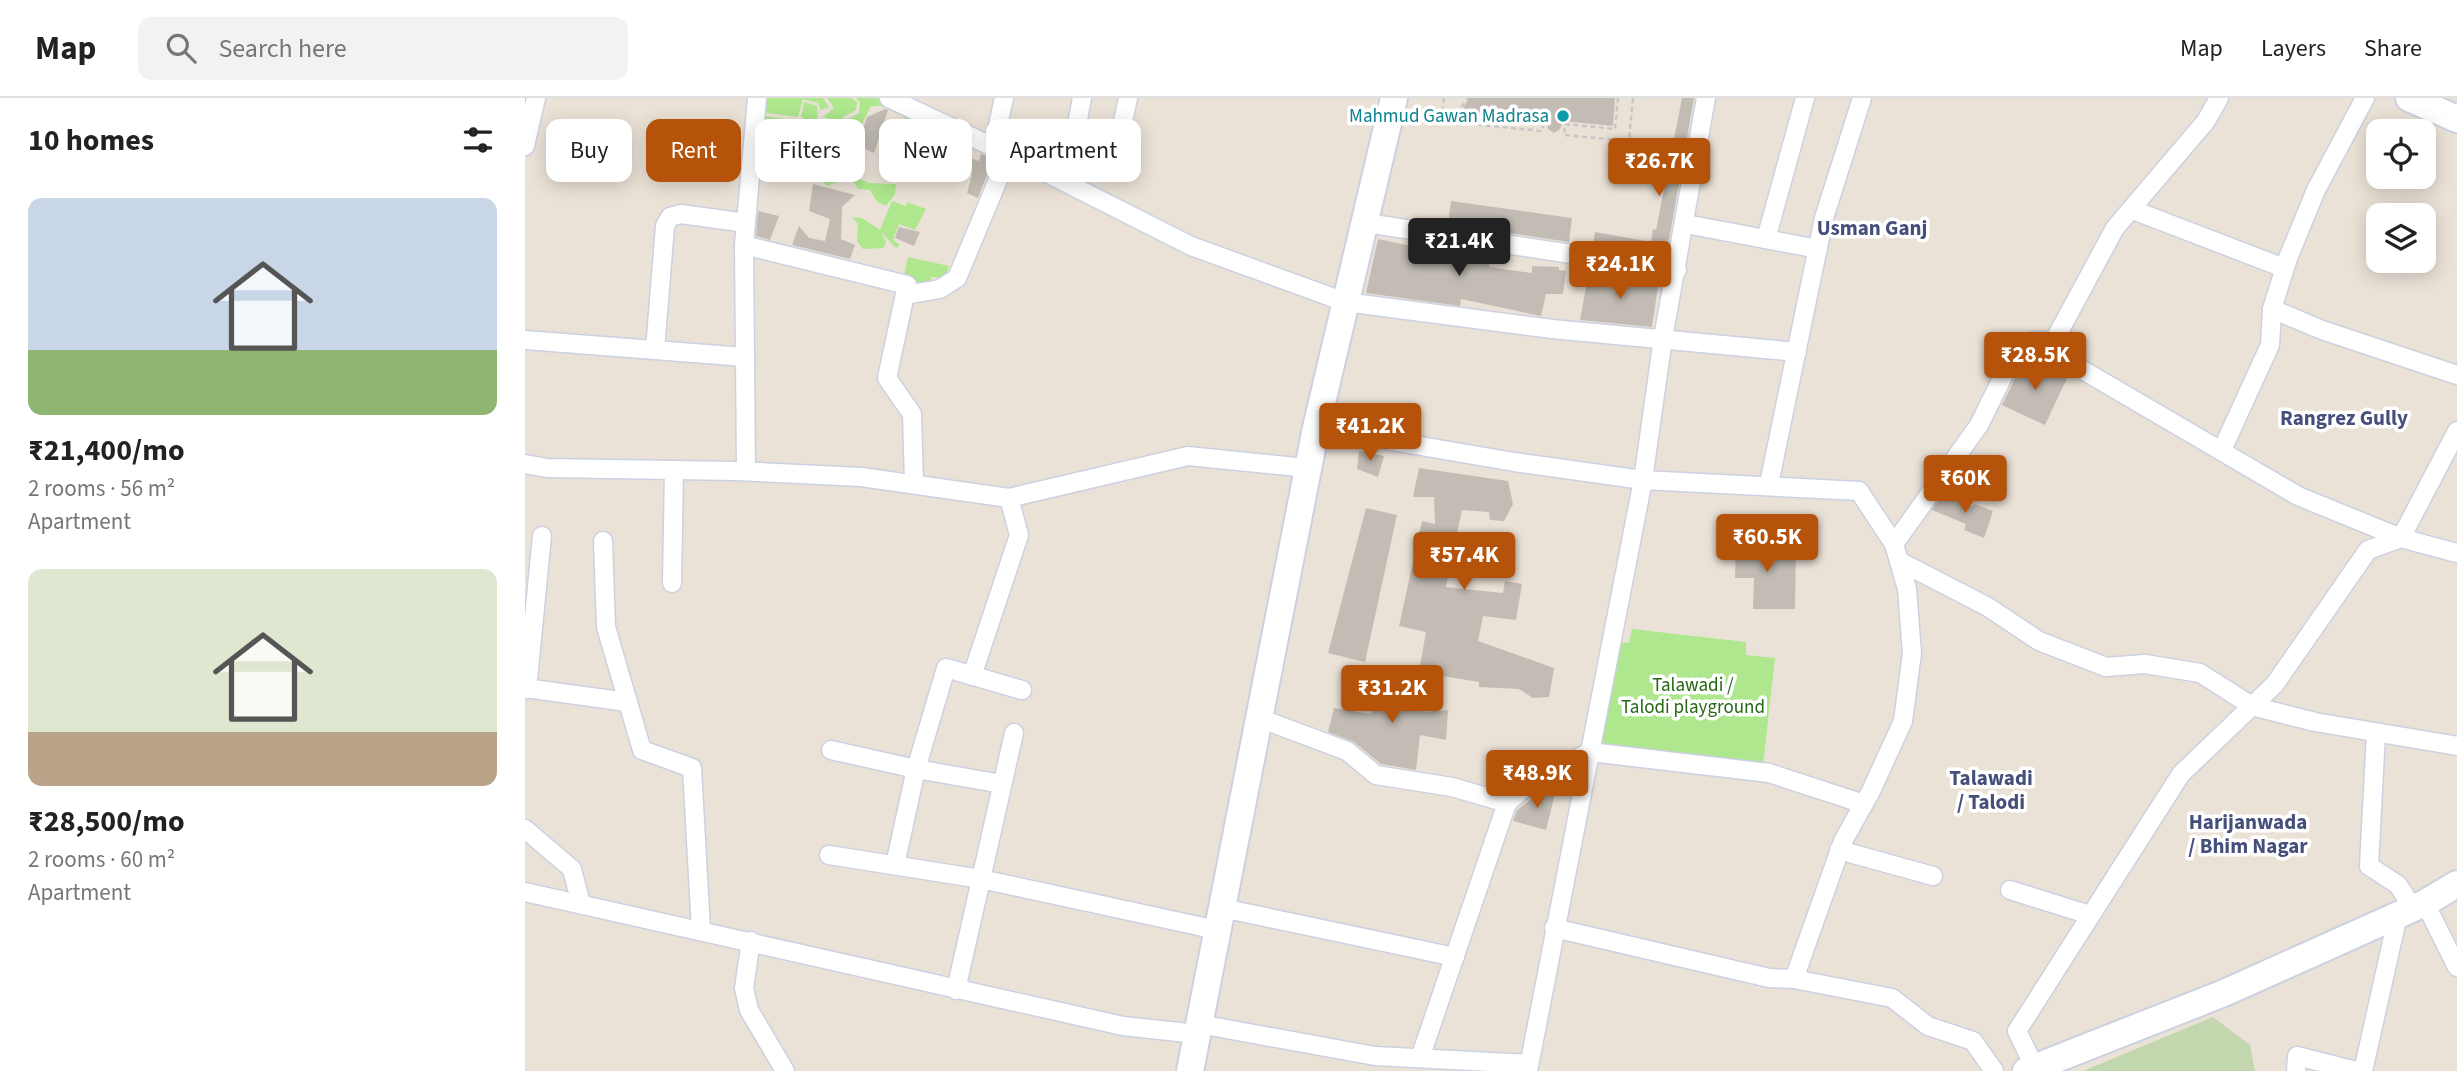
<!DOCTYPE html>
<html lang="en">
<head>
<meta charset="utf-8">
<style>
	body { margin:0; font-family:"Source Sans 3",sans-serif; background:#f2f2f2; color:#222; height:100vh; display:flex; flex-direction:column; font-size:26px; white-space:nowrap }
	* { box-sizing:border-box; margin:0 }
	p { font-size:23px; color:#767676 }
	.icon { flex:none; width:38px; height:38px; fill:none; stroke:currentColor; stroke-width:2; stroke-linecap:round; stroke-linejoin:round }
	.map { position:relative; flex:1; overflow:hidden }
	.details { display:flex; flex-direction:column; background:#fff; width:525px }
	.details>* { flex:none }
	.top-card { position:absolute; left:21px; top:21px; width:665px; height:63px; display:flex; gap:14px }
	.fabs { position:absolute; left:1841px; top:21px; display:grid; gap:14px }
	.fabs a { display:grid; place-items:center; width:70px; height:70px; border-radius:14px; background:#fff; box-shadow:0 4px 18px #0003; font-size:35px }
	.price { position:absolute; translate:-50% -60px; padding:0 16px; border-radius:7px; background:#b45309; color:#fff; font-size:23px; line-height:46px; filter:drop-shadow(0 2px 4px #0008) }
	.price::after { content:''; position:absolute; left:50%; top:42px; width:21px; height:16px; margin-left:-10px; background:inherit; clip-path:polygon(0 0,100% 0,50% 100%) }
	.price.active { background:#222; color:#fff }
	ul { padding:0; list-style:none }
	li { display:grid; align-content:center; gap:14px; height:371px; padding:0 28px }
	li span { display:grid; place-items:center; height:217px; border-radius:14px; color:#555 }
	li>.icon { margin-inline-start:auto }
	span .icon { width:126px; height:126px; fill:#fffc; stroke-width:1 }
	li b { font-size:30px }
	h2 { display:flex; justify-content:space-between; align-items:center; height:84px; padding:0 28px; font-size:30px }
	.pill { padding:0 24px; border-radius:14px; background:#fff; box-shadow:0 4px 18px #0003; font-size:24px; line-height:63px }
	.pill.active { background:#b45309; color:#fff }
	header { display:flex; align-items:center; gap:42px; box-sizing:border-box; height:98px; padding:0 35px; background:#fff; border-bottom:2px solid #e0e0e0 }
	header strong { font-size:33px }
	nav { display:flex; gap:38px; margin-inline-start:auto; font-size:24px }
	.search { width:490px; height:63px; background:#f2f2f2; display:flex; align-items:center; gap:18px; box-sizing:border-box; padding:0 24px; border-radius:14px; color:#767676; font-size:26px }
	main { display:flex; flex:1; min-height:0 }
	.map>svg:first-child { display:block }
</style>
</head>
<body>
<header>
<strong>Map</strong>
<div class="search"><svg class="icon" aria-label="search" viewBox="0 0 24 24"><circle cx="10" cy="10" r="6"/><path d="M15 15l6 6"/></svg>Search here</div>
<nav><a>Map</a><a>Layers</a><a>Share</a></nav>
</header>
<main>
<section class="details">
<h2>10 homes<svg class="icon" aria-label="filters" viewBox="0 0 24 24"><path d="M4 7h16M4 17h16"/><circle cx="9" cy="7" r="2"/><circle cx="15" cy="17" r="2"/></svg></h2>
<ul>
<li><span style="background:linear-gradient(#c9d6e8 70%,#8fb573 0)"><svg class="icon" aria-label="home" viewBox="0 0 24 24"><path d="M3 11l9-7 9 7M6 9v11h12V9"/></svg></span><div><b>₹21,400/mo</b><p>2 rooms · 56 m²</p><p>Apartment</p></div></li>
<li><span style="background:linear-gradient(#dfe7d0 75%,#b9a48a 0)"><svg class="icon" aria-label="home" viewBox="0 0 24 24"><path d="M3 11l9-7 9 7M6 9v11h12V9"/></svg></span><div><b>₹28,500/mo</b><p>2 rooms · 60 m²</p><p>Apartment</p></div></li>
</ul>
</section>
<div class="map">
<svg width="1932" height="973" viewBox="0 0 1932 973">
	<rect width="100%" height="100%" fill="#ebe2d7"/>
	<!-- green -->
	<g fill="#aee78e">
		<polygon points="236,0 298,0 304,9 296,12 293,5 278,1 273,19 235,14"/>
		<polygon points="302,0 326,0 332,4 331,12 318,19 319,25 298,19 309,10"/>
		<polygon points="331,0 351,0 381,14 373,16 357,8 346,8 335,30 323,26 323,21 334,15 335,4"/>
		<polygon points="279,4 292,8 293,22 304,25 295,60 269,62 271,45 260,48 252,40 240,46 219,41 223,15 277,24 277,28 283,23 276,19"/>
		<polygon points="386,16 442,47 445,56 438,72 422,75 394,64 407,32 377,19"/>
		<polygon points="251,45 255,49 266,50 267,69 231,60 233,50"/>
		<polygon points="284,64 309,70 344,85 371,86 370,96 361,108 352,104 345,92 333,91 324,78 303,88 283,70 276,72 273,66"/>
		<polygon points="367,103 381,108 382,104 401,111 390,132 374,126 368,142 375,147 371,150 356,134 361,144 358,150 338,151 332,143 333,126 327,119 337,120 355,132"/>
		<polygon points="383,159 424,168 420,180 406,179 405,189 378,183"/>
		<polygon points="1107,531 1221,544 1221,557 1250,560 1238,667 1077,646 1092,544 1104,545"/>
	</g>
	<!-- cemetery -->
	<polygon fill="#c2d7ad" points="1688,919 1725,947 1730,973 1558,973"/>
	<!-- building -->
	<g fill="#c2bcb4">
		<polygon points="944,0 1090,0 1088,28 1038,23 1035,31 1029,35 1023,31 1021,21 952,14 941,23 936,15"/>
		<polygon points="1157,0 1169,0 1141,159 1068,148 1070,134 1126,144 1128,131 1131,132"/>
		<polygon points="360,11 363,12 349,55 326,45 319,71 298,63 307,26 338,32 342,19"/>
		<polygon points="384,23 404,31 392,63 374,57"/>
		<polygon points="456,56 468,61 453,100 442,95 447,77 441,71 445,60 454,63"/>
		<polygon points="238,67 270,72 266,84 236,79"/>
		<polygon points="288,86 330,97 317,109 316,141 330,147 325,161 267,147 274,128 284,140 300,143 305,121 284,113"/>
		<polygon points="926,103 1047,120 1044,144 923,126"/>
		<polygon points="233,113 254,118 245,142 231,138"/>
		<polygon points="374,129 395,134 389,148 370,140"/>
		<polygon points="853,141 896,150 897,145 966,157 964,169 1007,175 1007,168 1034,169 1034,172 1041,173 1038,196 1021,196 1016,218 936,201 935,208 841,195"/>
		<polygon points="1063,178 1114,184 1115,178 1134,181 1127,229 1055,222"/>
		<polygon points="1500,260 1542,280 1520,327 1477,307"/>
		<polygon points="834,353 859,358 853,379 832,371"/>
		<polygon points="894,370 983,383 988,406 979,423 965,422 964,414 937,412 921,489 978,495 980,483 997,486 991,522 958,518 953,543 1029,570 1024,599 1008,600 994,591 954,589 954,584 894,574 901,534 874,528 897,423 910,426 909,399 888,399"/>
		<polygon points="1418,396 1447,409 1449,406 1468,413 1459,440 1439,432 1441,426 1407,412"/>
		<polygon points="841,410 872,417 840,564 803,555"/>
		<polygon points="1211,438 1235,439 1235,453 1271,453 1270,511 1228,511 1229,480 1210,480"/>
		<polygon points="862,583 901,589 898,614 923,612 921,642 895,637 891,672 856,666 829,644 803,634 809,610 846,616 851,594"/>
		<polygon points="1021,690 1031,692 1021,732 988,723 992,712"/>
	</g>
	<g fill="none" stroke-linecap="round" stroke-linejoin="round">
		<!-- street casing -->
		<g stroke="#ccd1e2" stroke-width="21">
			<g id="street">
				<polyline points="364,0 504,66 666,148 820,204 1027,231 1272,254"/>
				<polyline points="552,26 557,0"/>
				<polyline points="0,48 11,0"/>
				<polyline points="468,50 479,0"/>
				<polyline points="590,60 603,0"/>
				<polyline points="1608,112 1759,170"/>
				<polyline points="841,125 1152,172"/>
				<polyline points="1161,126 1293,151"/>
				<polyline points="1241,141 1280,0"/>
				<polyline points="219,147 382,187 362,280 387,316 389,386"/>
				<polyline points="380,197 415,191 432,180 483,58"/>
				<polyline points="1747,211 1797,232 1932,277"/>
				<polyline points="0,242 220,259"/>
				<polyline points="1508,243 1773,398 1876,440 1932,455"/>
				<polyline points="130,252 140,128 145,119 156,116 221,125"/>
				<polyline points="791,330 989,364 1118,382 1334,393 1369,446 1382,491 1387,555 1378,623 1346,693 1318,743 1269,881"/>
				<polyline points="1697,352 1745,247 1747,211 1763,160 1791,92 1840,0"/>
				<polyline points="0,366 22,370 211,373 336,379 484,400 663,358 782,370"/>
				<polyline points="221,373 219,147 232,0"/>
				<polyline points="1244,386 1299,120 1337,0"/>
				<polyline points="78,443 81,529 117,652 167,670 176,832"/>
				<polyline points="1369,446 1454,327 1491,252 1508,243 1529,243 1590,130 1681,23 1694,0"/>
				<polyline points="1374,463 1463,509 1514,543 1581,569 1620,566 1675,575 1727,608 1790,624 1932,648"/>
				<polyline points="147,485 149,372"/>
				<polyline points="447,578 494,437 484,400"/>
				<polyline points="0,590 102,604"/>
				<polyline points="2,591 17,438"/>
				<polyline points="734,620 822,653 851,677 927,689 982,705 895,960"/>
				<polyline points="1851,635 1844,768 1873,787 1888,810"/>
				<polyline points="306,652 391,671 370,767"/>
				<polyline points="477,686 391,671 421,570 497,592"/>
				<polyline points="982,705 1003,687 1065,654 1244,675 1339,706"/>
				<polyline points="0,731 47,771 56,806"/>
				<polyline points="1314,752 1408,778"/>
				<polyline points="304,757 456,781 692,832"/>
				<polyline points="1485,792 1565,817"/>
				<polyline points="0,794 598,928 672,936"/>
				<polyline points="1900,805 1932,869"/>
				<polyline points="697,810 930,859"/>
				<polyline points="1029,830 1244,880 1269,881 1367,900 1403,928 1448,943 1469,973"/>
				<polyline points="226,843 219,890 224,912 260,973"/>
				<polyline points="431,892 489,635"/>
				<polyline points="674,926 850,958 1004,966"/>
				<polyline points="1510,970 1492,933 1656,676 1750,586 1843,452 1876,440 1932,333"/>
				<polyline points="1003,973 1118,382 1138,240 1181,0"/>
				<polyline points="1771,973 1772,958 1831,973"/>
				<polyline points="1838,973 1873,817"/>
			</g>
		</g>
		<!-- secondary casing -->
		<g stroke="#ccd1e2" stroke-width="30">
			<g id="secondary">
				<polyline points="1884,0 1932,21"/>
				<polyline points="665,973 791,330 869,0"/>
				<polyline points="1501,973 1699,895 1900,805 1932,786"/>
			</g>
		</g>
		<!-- path -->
		<g stroke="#c7c7c7" stroke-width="2.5" stroke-dasharray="5 3.5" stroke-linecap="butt">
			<polyline points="919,0 916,23 1017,33 1019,24 951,16 946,20 940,21 934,13 943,0"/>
			<polyline points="1093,0 1090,31 1040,26 1039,37 1104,43 1108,0"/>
		</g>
		<!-- street -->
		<use href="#street" stroke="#fff" stroke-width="18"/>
		<!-- secondary -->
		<use href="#secondary" stroke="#fff" stroke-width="26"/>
	</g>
	<!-- markers -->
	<circle fill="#0f9aa8" stroke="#fff" stroke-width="2.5" cx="1038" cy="18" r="7"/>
	<g text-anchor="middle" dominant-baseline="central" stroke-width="7" stroke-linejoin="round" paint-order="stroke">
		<!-- culture labels -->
		<g font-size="19" fill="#0d838f" stroke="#fff" text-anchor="end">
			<text x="1024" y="18">Mahmud Gawan Madrasa</text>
		</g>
		<!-- park labels -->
		<g font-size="19" fill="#266813" stroke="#fff">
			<text x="1168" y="587">Talawadi /<tspan x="1168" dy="22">Talodi playground</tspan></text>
		</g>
		<!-- neighbourhood labels -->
		<g font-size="21" font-weight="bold" fill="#454f7b" stroke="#fff">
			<text x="1347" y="130">Usman Ganj</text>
			<text x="1819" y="320">Rangrez Gully</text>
			<text x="1466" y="680">Talawadi<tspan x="1466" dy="24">/ Talodi</tspan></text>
			<text x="1723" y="724">Harijanwada<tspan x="1723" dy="24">/ Bhim Nagar</tspan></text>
		</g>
	</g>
</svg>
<div class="fabs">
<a><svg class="icon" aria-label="locate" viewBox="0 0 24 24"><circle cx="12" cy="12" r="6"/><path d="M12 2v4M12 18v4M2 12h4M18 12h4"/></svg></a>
<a><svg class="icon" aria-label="layers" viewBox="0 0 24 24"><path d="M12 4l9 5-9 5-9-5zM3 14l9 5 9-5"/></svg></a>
</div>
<b class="price" style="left:1134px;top:100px">₹26.7K</b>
<b class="price active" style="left:934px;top:180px">₹21.4K</b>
<b class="price" style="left:1095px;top:203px">₹24.1K</b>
<b class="price" style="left:1510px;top:294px">₹28.5K</b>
<b class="price" style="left:845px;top:365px">₹41.2K</b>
<b class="price" style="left:1440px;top:417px">₹60K</b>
<b class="price" style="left:1242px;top:476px">₹60.5K</b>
<b class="price" style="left:939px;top:494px">₹57.4K</b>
<b class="price" style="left:867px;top:627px">₹31.2K</b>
<b class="price" style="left:1012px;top:712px">₹48.9K</b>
<div class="top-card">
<a class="pill">Buy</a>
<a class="pill active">Rent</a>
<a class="pill">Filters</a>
<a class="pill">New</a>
<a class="pill">Apartment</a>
</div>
</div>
</main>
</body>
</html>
